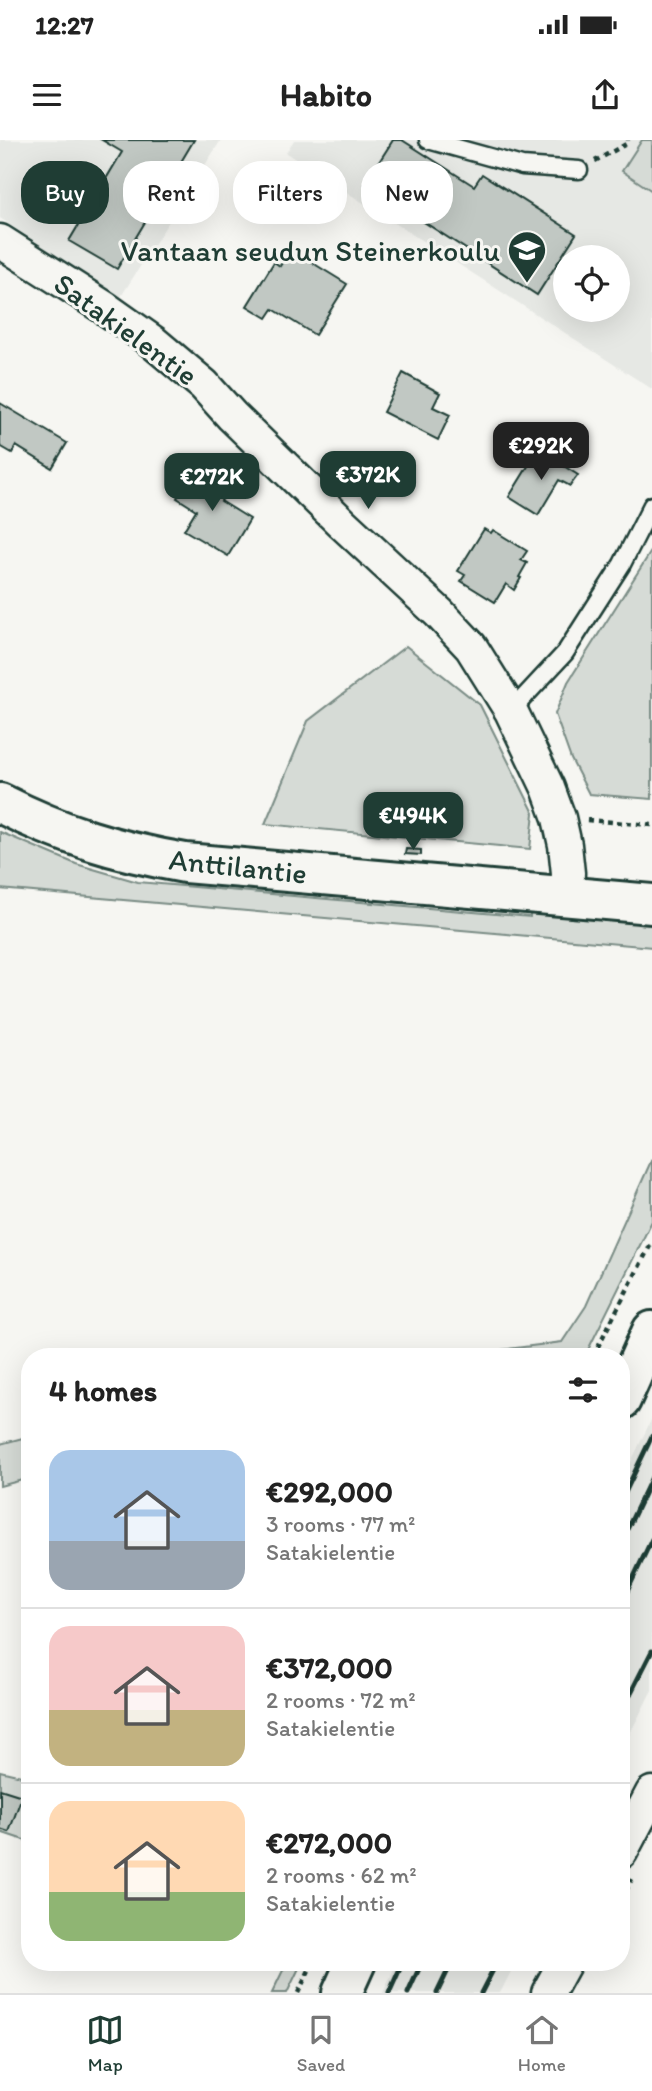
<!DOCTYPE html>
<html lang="en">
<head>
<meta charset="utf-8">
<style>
	body { margin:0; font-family:Itim,sans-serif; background:#f2f2f2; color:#222; height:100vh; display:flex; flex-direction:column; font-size:26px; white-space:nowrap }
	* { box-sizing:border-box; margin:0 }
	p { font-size:23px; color:#767676 }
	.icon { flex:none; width:38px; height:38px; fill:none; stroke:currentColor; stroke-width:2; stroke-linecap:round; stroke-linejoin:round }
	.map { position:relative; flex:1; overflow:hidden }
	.sheet { position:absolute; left:21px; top:1208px; width:609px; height:623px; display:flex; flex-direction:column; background:#fff; border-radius:28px; box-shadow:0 7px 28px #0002 }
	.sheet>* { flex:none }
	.banner { position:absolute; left:21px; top:21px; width:611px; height:63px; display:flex; gap:14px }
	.controls { position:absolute; left:553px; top:105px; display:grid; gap:14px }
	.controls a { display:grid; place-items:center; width:77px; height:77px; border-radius:50%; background:#fff; box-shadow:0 7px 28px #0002; font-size:35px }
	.price { position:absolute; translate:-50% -60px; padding:0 16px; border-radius:14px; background:#1f3d34; color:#fff; font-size:23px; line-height:46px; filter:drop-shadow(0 2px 4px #0008) }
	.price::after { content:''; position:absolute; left:50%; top:42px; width:21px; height:16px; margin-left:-10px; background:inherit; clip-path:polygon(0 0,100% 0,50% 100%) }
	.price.selected { background:#222; color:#fff }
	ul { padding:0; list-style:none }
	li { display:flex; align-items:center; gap:21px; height:175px; padding:0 28px }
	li+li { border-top:2px solid #e0e0e0 }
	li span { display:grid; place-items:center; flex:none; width:196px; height:140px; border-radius:21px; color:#555 }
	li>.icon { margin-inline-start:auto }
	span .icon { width:84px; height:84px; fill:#fffc; stroke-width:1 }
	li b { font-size:30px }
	h2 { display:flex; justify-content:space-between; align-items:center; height:84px; padding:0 28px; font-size:30px }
	.chip { padding:0 24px; border-radius:28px; background:#fff; box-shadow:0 7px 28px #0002; font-size:24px; line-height:63px }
	.chip.selected { background:#1f3d34; color:#fff }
	.status { display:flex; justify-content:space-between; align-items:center; height:49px; padding:0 35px; background:#fff; direction:ltr }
	.status svg { height:19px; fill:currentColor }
	header { display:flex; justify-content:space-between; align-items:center; height:91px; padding:0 28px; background:#fff; font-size:32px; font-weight:700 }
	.tabs { display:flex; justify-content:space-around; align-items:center; height:98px; border-top:2px solid #e0e0e0; background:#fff; font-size:19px; color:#767676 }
	.tabs a { display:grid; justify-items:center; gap:4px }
	.tabs .selected { color:#1f3d34 }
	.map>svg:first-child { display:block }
</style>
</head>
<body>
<div class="status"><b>12:27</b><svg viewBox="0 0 49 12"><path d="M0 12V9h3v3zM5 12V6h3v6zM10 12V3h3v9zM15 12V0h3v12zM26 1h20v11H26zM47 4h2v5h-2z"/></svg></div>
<header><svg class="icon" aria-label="menu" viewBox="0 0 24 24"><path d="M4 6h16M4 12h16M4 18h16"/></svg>Habito<svg class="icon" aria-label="share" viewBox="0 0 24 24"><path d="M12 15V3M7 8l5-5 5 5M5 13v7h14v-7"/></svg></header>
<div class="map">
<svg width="652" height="1853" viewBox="0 0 652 1853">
	<rect width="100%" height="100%" fill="#f6f6f2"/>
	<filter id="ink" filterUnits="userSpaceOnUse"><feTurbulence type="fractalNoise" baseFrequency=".0143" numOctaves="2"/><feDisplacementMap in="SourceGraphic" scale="14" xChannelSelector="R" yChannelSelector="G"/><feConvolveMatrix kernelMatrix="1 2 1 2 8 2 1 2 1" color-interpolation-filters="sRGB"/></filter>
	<g filter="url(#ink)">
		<!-- built -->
		<g fill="#e6e8e4" fill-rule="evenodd">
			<polygon points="0,0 221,0 120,158 0,78"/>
			<path d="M294,0H642L622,31L652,51V249L286,13ZM565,117H618V170H565Z"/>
			<polygon points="652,1278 652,1550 621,1611 621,1343"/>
			<polygon points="397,1822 516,1822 500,1853 383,1853"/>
		</g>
		<!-- green -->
		<g fill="#d6dbd6" stroke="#7a8c85" stroke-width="2">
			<polygon points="642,0 652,0 652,51 622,31"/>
			<polygon points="652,410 652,659 589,654 571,619 555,574 568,542"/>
			<polygon points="406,506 480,565 534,673 530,709 265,684 308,581"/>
			<polygon points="0,692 76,724 138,742 530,777 531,765 652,776 652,807 0,749"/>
			<polygon points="652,1019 652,1081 585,1216 454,1216 562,1202 586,1166"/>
			<polygon points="30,1296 30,1338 0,1346 0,1304"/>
			<polygon points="0,1631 30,1638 30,1702 0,1692"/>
			<polygon points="287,1822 302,1822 287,1853 272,1853"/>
		</g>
		<!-- building -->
		<g fill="#c1c8c3" stroke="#1f3d34" stroke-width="2">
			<polygon points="102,0 194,0 117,129 69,101 122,12"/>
			<polygon points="393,0 402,0 474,46 482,34 576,94 537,155 365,44"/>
			<polygon points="290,109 347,144 315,195 273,169 267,178 247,166 274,122 280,126"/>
			<polygon points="403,233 440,253 433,267 450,275 438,300 383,272"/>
			<polygon points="0,263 67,303 52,328 16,306 12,313 0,306"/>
			<polygon points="538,310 578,335 570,346 559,340 538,375 509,357"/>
			<polygon points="195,328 229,347 221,361 250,379 228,416 184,390 196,370 177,358"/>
			<polygon points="484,389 491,393 493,390 527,411 521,420 527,423 519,437 521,438 514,450 506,444 495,462 461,441 465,435 458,431"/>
			<polygon points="406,709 421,710 421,715 405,714"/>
			<polygon points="0,1649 22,1656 9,1692 0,1689"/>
		</g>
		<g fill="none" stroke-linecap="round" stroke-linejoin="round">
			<!-- lane casing -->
			<g stroke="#1f3d34" stroke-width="21">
				<g id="lane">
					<polyline points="428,0 522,26 579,30"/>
					<polyline points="511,571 565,513 622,424 652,365"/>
				</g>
			</g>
			<!-- street casing -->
			<g stroke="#1f3d34" stroke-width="37">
				<g id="street">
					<polyline points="0,101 105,168 153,202 204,245 232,276 342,383 439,473 471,507 511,571 548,648 559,678 565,705 568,733 567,756"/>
					<polyline points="621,1712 652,1653"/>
					<polyline points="548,1853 565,1822"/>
				</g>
			</g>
			<!-- secondary casing -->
			<g stroke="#1f3d34" stroke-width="44">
				<g id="secondary">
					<path d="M0,663C63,695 116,711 185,723L652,764"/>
					<polyline points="621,1260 652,1191"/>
					<polyline points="342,1853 356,1822"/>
				</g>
			</g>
			<!-- path -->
			<g stroke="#1f3d34" stroke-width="4.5" stroke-dasharray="5 5" stroke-linecap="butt">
				<polyline points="595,21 628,3 628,0"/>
				<polyline points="587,680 652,685"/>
				<polyline points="593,1216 652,1102"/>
				<polyline points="621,1760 632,1739"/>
				<polyline points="298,1853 313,1822"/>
			</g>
			<!-- lane -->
			<use href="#lane" stroke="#f6f6f2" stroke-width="16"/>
			<!-- street -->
			<use href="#street" stroke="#f6f6f2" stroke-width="32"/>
			<!-- secondary -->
			<use href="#secondary" stroke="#f6f6f2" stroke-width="38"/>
			<!-- rail -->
			<g stroke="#1f3d34" stroke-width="5">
				<polyline points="621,1361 652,1296"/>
				<polyline points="621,1402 652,1337"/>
				<polyline points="621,1464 652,1399"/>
				<polyline points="621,1572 652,1511"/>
				<polyline points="389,1853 403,1822"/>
				<polyline points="408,1853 422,1822"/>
				<polyline points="437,1853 452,1822"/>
				<polyline points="481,1853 497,1822"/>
			</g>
		</g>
	</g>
	<!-- icons -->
	<defs>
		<g id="school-pin" transform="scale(2.0125)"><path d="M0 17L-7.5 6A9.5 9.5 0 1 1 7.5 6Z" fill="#1f3d34" stroke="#f6f6f2"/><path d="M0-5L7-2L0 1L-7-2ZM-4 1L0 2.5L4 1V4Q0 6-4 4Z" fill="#fff"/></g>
	</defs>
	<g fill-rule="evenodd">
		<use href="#school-pin" x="527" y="110"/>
	</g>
	<g text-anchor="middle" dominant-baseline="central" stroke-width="6" stroke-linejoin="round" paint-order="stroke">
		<!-- poi labels -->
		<g font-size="30" fill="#1f3d34" stroke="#f6f6f2" text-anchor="end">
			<text x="500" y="110">Vantaan seudun Steinerkoulu</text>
		</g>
		<!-- street labels -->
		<g font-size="30" fill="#1f3d34" stroke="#f6f6f2">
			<text transform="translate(126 189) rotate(36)">Satakielentie</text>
			<text transform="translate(238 726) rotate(6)">Anttilantie</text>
		</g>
	</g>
</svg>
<div class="controls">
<a><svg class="icon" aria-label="locate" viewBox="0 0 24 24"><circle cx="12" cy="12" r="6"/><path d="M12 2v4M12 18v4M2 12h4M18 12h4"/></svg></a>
</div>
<b class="price selected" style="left:541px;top:342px">€292K</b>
<b class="price" style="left:368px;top:371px">€372K</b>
<b class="price" style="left:212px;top:373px">€272K</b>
<b class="price" style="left:413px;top:712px">€494K</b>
<div class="banner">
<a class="chip selected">Buy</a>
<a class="chip">Rent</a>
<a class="chip">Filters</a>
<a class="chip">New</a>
</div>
<section class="sheet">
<h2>4 homes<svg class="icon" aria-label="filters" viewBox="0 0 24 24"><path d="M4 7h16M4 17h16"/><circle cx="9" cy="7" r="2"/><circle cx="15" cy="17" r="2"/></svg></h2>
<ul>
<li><span style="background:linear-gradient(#a9c7e8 65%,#9aa5b1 0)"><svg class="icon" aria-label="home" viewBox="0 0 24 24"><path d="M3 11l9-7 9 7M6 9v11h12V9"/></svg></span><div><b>€292,000</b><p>3 rooms · 77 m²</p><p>Satakielentie</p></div></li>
<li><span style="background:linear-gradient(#f6c9c9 60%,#c2b280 0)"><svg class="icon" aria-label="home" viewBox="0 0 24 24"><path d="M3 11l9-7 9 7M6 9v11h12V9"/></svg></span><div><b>€372,000</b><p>2 rooms · 72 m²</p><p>Satakielentie</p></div></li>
<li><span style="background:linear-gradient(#ffd9b3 65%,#8fb573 0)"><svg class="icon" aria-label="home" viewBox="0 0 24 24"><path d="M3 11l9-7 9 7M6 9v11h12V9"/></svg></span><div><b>€272,000</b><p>2 rooms · 62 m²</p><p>Satakielentie</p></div></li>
</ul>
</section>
</div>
<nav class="tabs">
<a class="selected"><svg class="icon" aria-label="map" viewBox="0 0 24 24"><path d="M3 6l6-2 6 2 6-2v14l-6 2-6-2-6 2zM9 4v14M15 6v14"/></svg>Map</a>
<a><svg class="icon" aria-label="saved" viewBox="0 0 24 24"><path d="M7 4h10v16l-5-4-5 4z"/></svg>Saved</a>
<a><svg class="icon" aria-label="home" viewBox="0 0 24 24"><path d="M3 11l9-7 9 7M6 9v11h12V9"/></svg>Home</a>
</nav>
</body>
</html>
